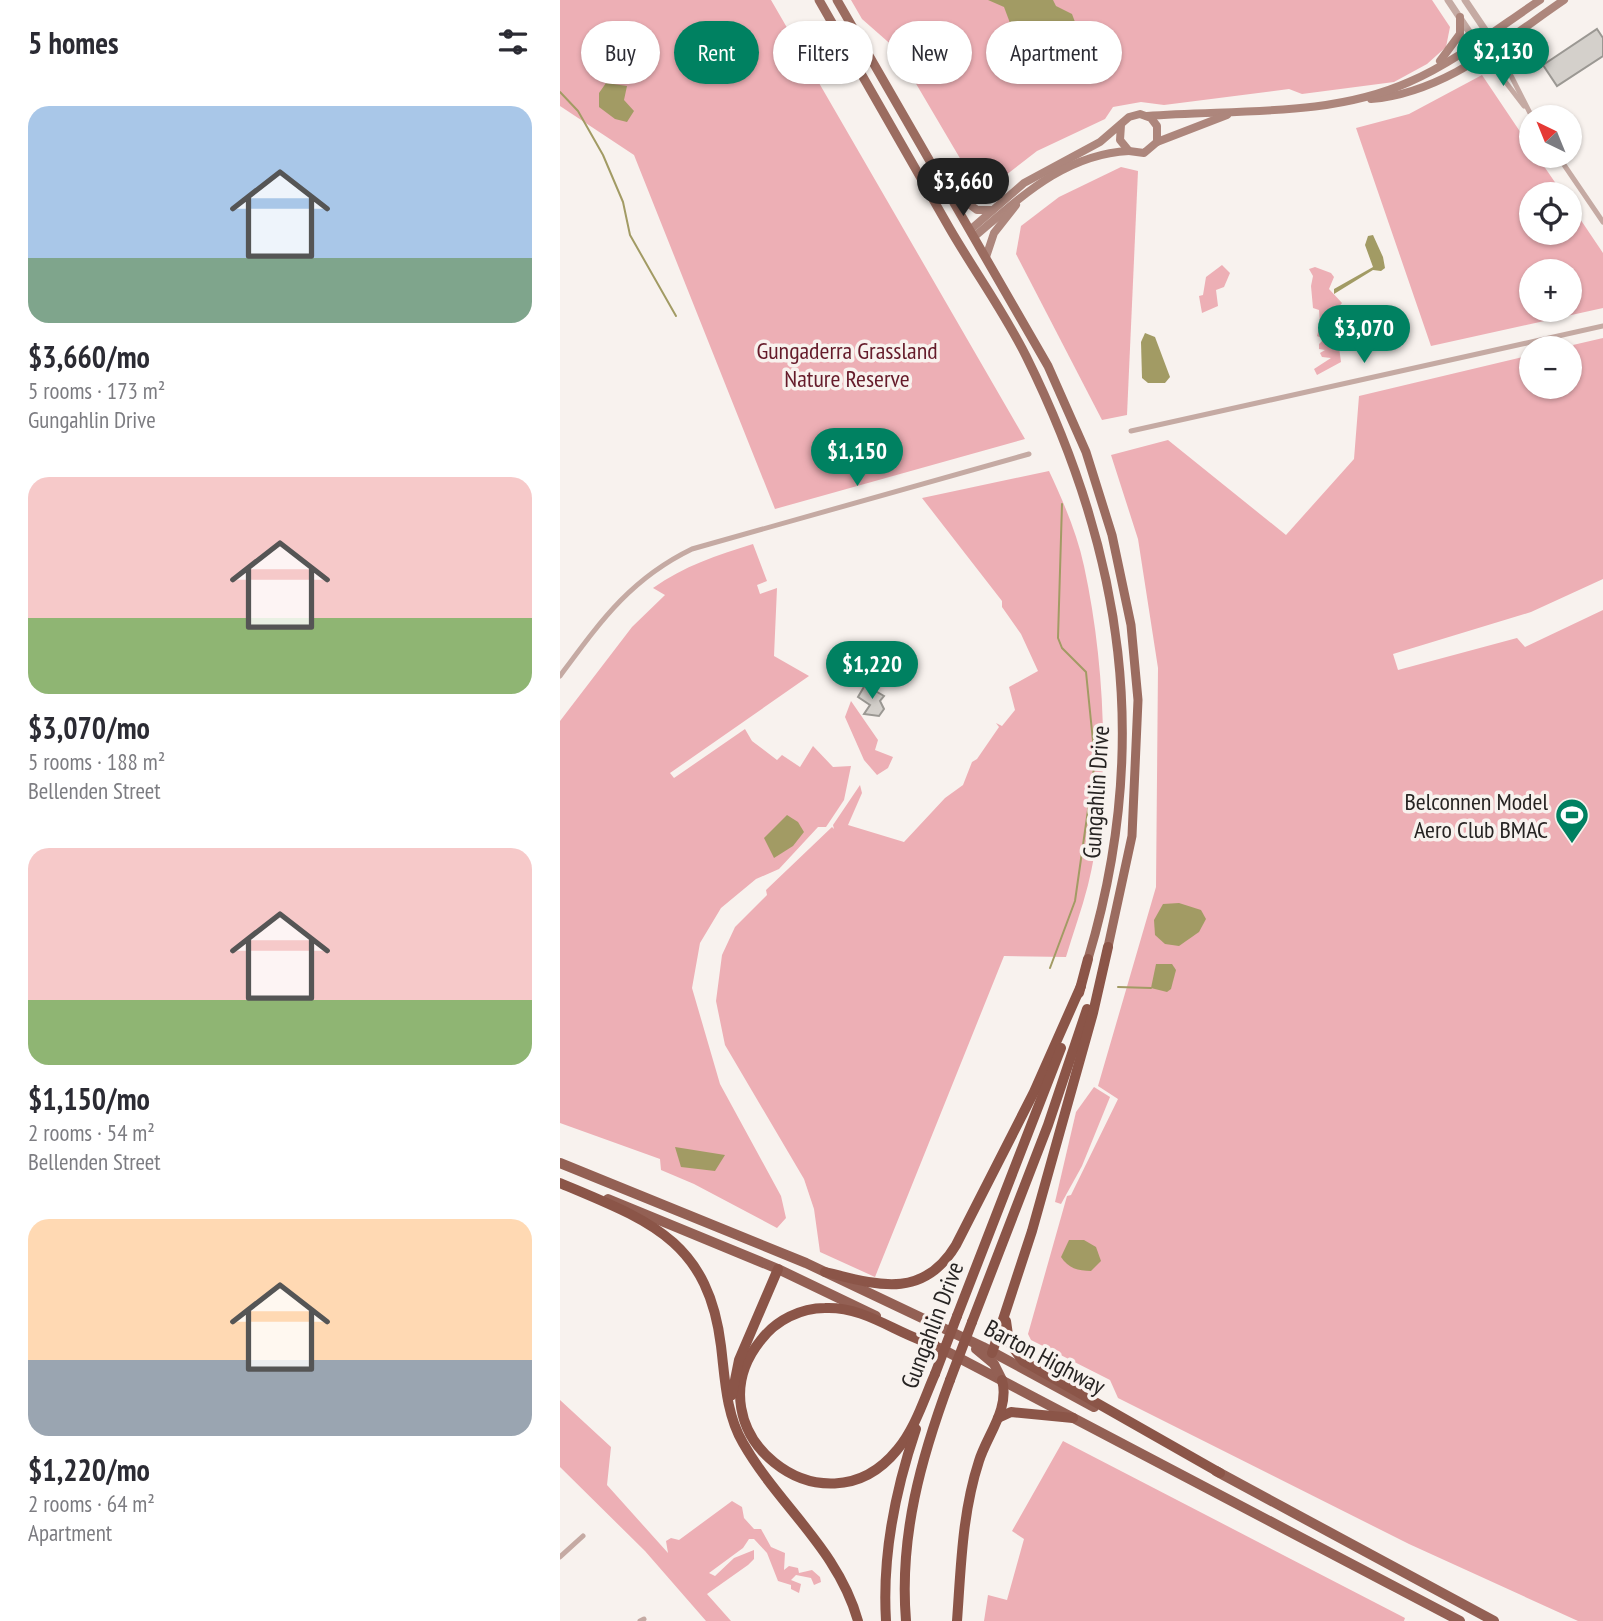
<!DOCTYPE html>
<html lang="en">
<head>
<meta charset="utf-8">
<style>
	body { margin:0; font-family:"PT Sans Narrow",sans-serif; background:#f7f7f7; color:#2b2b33; height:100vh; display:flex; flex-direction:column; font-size:26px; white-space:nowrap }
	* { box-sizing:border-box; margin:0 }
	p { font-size:23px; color:#7c7c81 }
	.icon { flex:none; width:38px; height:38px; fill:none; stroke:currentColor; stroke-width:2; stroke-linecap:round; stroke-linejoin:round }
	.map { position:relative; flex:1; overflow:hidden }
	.drawer { display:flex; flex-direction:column; background:#fff; width:560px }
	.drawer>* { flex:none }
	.banner { position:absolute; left:21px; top:21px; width:665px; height:63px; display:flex; gap:14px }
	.needle { width:46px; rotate:317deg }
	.tools { position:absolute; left:959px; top:105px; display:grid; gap:14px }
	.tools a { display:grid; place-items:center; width:63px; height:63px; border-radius:50%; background:#fff; box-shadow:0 2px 5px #0004; font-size:35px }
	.price { position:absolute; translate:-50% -60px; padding:0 16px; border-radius:24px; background:#008161; color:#fff; font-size:23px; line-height:46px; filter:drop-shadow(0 2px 4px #0008) }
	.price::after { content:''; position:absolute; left:50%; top:42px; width:21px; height:16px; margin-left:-10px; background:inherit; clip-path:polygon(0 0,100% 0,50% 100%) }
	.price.active { background:#222; color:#fff }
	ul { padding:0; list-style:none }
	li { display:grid; align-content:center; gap:14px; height:371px; padding:0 28px }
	li span { display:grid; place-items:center; height:217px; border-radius:21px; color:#555 }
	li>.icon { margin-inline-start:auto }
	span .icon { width:126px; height:126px; fill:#fffc; stroke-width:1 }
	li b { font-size:30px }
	h2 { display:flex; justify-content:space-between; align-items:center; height:84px; padding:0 28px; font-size:30px }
	.chip { padding:0 24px; border-radius:32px; background:#fff; box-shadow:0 2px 5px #0004; font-size:24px; line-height:63px }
	.chip.active { background:#008161; color:#fff }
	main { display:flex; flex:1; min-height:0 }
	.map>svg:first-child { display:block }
</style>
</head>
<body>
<main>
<section class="drawer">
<h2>5 homes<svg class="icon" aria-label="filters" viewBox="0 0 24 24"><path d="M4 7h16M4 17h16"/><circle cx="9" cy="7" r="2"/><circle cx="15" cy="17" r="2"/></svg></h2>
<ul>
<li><span style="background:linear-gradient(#a9c7e8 70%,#7fa58c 0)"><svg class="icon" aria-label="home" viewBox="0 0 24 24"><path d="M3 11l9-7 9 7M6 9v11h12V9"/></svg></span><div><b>$3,660/mo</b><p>5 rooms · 173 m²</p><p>Gungahlin Drive</p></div></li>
<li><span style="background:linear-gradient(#f6c9c9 65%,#8fb573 0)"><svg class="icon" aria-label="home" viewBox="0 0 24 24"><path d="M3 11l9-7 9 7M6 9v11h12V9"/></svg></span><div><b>$3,070/mo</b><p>5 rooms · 188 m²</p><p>Bellenden Street</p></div></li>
<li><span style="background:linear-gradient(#f6c9c9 70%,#8fb573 0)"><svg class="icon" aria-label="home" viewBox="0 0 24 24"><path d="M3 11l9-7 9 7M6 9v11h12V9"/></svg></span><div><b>$1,150/mo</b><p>2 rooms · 54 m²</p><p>Bellenden Street</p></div></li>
<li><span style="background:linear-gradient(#ffd9b3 65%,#9aa5b1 0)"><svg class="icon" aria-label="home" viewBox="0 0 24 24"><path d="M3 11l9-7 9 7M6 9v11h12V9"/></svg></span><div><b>$1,220/mo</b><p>2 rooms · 64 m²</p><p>Apartment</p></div></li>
</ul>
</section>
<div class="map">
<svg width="1043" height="1621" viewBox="0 0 1043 1621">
	<rect width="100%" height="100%" fill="#f8f2ee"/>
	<!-- green -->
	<g fill="#edafb5" fill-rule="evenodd">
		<polygon points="0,0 211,0 465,439 215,509 74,155 0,106"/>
		<polygon points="291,0 872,0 890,27 886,47 867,64 834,82 742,94 729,89 604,105 581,102 553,107 545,119 477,151 437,182 411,177 335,48 302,19"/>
		<path d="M922,75L971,148V156H977L1003,194H971V233H1010V204L1043,253V308L871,346L796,128L849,114ZM971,271H1010V310H971Z"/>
		<polygon points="561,167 578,171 567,415 542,420 456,254 461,226 499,197"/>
		<polygon points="662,265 670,273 664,287 656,290 658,306 642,313 639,296 643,295 646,277"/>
		<polygon points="755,267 771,273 774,277 769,289 782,303 777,309 771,309 775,317 781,362 757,375 754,369 771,358 762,357 760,353 765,350 759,349 759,344 764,339 757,336 760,325 759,310 753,308 751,286 753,276 749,269"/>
		<polygon points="1043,338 1043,579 971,612 833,654 838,670 957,638 965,647 1043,610 1043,1621 1018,1621 849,1544 558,1398 550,1380 471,1340 468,1334 507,1196 511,1195 558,1099 538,1086 596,887 598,668 578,539 551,455 608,440 726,535 794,459 799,396 971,355 971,387 1010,387 1010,348 1000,348"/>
		<path d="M489,471C503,501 517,533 524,566C545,663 552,789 528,885C522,909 513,933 506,957L444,956L315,1277L260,1252L254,1209L244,1179L165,1045L156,1001L162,955L175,927L207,895L206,890L272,827L274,829L273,825L300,785L302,793L288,825L344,842L385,798L403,785L412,762L417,759L439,727L436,723L442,726L455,710L449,687L478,671L461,634L442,607V601L362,498Z"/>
		<path d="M193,544L207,581L197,585L200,594L217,588L214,656L249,676L110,773L114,778L185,729L192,741L217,760L222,755L240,767L253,746L273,767L291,766L284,800L266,827H258L219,869L196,879L161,908L140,943L132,988L160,1084L221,1196L226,1218L217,1228L134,1184L101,1170L100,1159L0,1123V721L72,627L105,595L93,588C124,566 157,555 193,544Z"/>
		<polygon points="291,701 318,740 315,750 333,757 328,768 317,775 304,760 285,717"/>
		<polygon points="534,1087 550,1097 522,1166 501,1204 495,1202 516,1112"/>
		<polygon points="0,1400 51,1447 47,1485 108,1553 106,1541 111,1538 119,1540 172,1501 182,1507 184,1518 194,1529 201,1529 211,1547 225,1553 224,1570 229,1566 238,1568 239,1573 252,1570 260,1577 261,1582 254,1585 251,1578 236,1575 231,1580 241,1584 239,1593 231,1589 231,1585 218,1581 207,1553 194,1539 189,1539 183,1548 149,1573 155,1576 174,1558 194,1550 194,1559 188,1565 147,1594 171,1621 146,1621 85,1551 0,1467"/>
		<polygon points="503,1441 845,1618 844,1621 424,1621 428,1595 447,1600 464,1539 452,1531"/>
	</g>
	<!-- water -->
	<g fill="#a29b64">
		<polygon points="428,0 493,0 496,6 512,14 515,22 512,28 486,31 480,38 478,55 453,31 444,7"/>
		<polygon points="46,83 67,86 64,100 74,111 67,122 55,119 39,107 39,93"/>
		<polygon points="813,235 823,257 825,268 821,271 813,270 774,294 774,289 813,267 805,245 808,236"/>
		<polygon points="585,333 595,337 610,377 605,383 588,383 582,378 581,342"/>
		<polygon points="227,815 238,822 244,832 233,846 214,858 204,838"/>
		<polygon points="619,903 641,910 646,919 639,932 619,946 605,944 595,935 594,920 603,904"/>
		<polygon points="596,964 612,964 616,970 611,989 607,992 591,988"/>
		<polygon points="115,1147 165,1155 155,1171 121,1167"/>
		<path d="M509,1240H524L536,1247L541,1261L531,1271C518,1271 508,1268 501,1257Z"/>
	</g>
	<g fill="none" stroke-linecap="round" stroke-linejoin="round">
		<!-- stream -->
		<g stroke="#a29b64" stroke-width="2">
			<polyline points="0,92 18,111 43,155 63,202 70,235 116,316"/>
			<polyline points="490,968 515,901 535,761 526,672 502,648 498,638 502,504"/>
			<polyline points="558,987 591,988"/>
		</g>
	</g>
	<!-- building -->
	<g fill="#d4d0cb" stroke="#9b9893" stroke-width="2">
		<polygon points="1037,29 1043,38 1043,56 997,86 983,65"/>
		<polygon points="305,685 324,696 320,701 324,709 319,716 304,714 310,705 298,697"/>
	</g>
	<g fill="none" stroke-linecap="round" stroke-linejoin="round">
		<!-- minor -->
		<g stroke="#c5aaa3" stroke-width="5">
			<polyline points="936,46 972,117"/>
			<polyline points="924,54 964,106"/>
			<polyline points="998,156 1043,222"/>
			<polyline points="571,431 1043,326"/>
			<path d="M0,676C40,622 70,579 132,549L469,454"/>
			<polyline points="0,1557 23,1536"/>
			<polyline points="80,1621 84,1619"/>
		</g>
		<!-- tertiary -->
		<g stroke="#c5aaa3" stroke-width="7">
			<polyline points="888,0 924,54"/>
			<polyline points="905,0 936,46"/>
		</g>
		<!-- secondary -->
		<g stroke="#ad867c" stroke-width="8">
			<polyline points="880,61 900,34 900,17"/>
			<path d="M811,99C885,93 945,40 1004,0"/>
			<path d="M587,116C673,109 768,118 849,82C895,62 938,28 980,0"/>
			<polyline points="597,142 667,115"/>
			<polyline points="386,187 417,210 431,210"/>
			<polyline points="410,230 464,183 540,142 569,117 580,114 591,118 597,126 597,142 584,153 569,151 560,140 561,125"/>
			<path d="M414,237C461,197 505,154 569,151"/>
			<polyline points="426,257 434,233 456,205"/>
		</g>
		<!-- primary -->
		<g stroke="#9b6c60" stroke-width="9">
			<path d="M259,0C303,76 346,153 390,229C415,272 444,312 466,356C564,554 592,746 528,959"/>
			<polyline points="277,0 488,366 526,452 552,535 571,625 578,700 572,836 548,947"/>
		</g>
		<!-- trunk -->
		<g stroke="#936054" stroke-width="10">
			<polyline points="0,1163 246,1263 423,1347 534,1407"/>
			<polyline points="48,1199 218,1269 316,1316"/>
			<polyline points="380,1348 900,1621"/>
			<polyline points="416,1349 434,1364 442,1380"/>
			<polyline points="656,1471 934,1621"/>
		</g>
		<!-- motorway -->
		<g stroke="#8b5548" stroke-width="10">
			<polyline points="519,993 528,959"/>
			<path d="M0,1183C87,1220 148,1239 161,1346C165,1379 166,1414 183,1443C219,1506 278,1549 298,1621"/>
			<path d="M265,1272C317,1285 363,1300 396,1245L474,1092L521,986"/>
			<polyline points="397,1316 501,1048"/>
			<polyline points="446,1321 449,1342 463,1361 660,1473"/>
			<polyline points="412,1322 488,1125 527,1009"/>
			<polyline points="432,1353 472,1231 533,1013 548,947"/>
			<path d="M375,1374C364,1399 355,1429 337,1450C264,1540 128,1430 201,1340C216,1320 241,1308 265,1308C305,1306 338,1335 375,1345"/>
			<polyline points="172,1395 179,1360 218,1269"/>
			<polyline points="438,1418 451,1412 513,1418"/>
			<path d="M326,1621C322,1556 335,1491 356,1429"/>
			<path d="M346,1621C339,1536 361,1458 390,1380"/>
			<path d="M397,1621C401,1567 402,1513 419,1461C427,1435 450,1409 442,1380"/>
		</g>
		<!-- motorway-bridge -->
		<g stroke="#8b5548" stroke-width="10">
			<polyline points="375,1374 397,1316"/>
			<polyline points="390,1380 412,1322"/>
		</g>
	</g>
	<!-- icons -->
	<defs>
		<g id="stadium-pin" transform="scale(1.75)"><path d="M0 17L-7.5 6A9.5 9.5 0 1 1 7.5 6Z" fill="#008161" stroke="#f8f2ee"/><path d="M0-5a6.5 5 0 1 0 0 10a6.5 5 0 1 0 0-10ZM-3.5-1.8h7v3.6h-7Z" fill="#fff"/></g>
	</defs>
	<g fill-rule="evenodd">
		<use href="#stadium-pin" x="1012" y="815"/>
	</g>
	<g text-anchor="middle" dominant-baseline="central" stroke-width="7" stroke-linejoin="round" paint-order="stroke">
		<!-- park labels -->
		<g font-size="24" fill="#651b2a" stroke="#f8f2ee">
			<text x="287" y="350">Gungaderra Grassland<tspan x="287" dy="28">Nature Reserve</tspan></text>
		</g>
		<!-- street labels -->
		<g font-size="24" fill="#262322" stroke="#f8f2ee">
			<text transform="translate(536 792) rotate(-86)">Gungahlin Drive</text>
			<text transform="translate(372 1325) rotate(-69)">Gungahlin Drive</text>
			<text transform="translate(485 1357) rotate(28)">Barton Highway</text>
		</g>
		<!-- poi labels -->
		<g font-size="24" fill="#262322" stroke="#f8f2ee" text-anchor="end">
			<text x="988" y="801">Belconnen Model<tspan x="988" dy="28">Aero Club BMAC</tspan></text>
		</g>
	</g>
</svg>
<div class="tools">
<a><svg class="needle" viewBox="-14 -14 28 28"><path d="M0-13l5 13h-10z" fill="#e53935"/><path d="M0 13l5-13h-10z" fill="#7c7c81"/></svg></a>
<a><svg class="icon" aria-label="locate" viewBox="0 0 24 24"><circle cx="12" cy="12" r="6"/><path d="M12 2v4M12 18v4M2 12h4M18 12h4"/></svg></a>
<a>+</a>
<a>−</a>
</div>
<b class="price" style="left:943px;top:88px">$2,130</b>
<b class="price active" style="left:403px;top:218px">$3,660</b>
<b class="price" style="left:804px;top:365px">$3,070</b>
<b class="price" style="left:297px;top:488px">$1,150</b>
<b class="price" style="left:312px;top:701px">$1,220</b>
<div class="banner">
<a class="chip">Buy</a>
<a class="chip active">Rent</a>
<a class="chip">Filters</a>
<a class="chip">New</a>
<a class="chip">Apartment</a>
</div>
</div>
</main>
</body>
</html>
